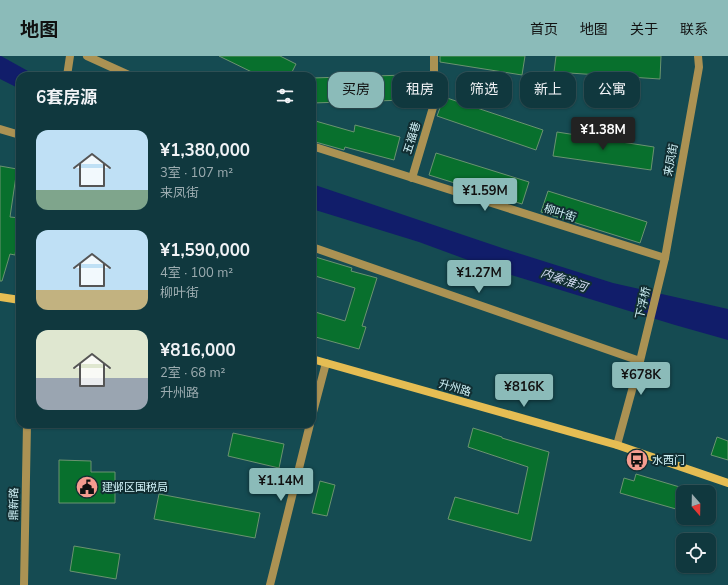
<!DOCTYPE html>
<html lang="zh">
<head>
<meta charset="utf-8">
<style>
	body { margin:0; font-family:"Nunito Sans","Noto Sans SC",sans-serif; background:#1e4349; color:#f1f3f6; height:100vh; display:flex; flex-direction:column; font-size:15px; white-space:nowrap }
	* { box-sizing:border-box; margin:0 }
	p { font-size:13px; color:#9cacb0 }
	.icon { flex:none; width:22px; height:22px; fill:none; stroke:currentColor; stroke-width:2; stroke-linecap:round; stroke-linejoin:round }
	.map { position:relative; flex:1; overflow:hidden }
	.side { position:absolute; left:16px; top:16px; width:300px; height:356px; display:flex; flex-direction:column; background:#10383e; border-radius:12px; box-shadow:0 1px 3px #0004,0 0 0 1px #305258 }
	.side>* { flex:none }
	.hud { position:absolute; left:328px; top:16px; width:340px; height:36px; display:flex; gap:8px }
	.needle { width:26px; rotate:160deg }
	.tools { position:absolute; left:676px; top:429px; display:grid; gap:8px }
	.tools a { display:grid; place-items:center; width:40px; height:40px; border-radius:8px; background:#10383e; box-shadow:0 1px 3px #0004,0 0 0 1px #305258; font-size:20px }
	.price { position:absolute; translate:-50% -34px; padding:0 9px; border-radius:4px; background:#8bbbb9; color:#111; font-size:13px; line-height:26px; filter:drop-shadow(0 1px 2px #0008) }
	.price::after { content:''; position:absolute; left:50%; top:24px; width:12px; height:9px; margin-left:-6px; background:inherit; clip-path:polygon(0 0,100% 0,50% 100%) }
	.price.active { background:#222; color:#fff }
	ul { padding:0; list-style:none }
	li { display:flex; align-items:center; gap:12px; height:100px; padding:0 20px }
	li span { display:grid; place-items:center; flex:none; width:112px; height:80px; border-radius:12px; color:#555 }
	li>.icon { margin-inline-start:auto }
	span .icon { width:48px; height:48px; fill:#fffc; stroke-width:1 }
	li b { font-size:17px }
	h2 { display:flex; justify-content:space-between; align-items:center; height:48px; padding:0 20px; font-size:17px }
	.pill { padding:0 14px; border-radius:12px; background:#10383e; box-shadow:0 1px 3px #0004,0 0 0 1px #305258; font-size:14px; line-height:36px }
	.pill.active { background:#8bbbb9; color:#111 }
	header { display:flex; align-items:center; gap:24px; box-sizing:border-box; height:56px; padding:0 20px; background:#8bbbb9; color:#111 }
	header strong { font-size:19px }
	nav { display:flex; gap:22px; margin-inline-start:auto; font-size:14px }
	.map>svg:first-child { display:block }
</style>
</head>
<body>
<header>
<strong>地图</strong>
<nav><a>首页</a><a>地图</a><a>关于</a><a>联系</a></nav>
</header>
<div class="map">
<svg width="728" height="529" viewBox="0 0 728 529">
	<rect width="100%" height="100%" fill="#154b52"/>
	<!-- water -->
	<g fill="#111d6a">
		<polygon points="0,0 1,0 37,20 20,20 20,33 0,23"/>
		<polygon points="312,128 505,193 613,227 728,253 728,284 675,269 495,214 419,186 312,153"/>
	</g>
	<!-- building -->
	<g fill="#08702d" stroke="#6a9370">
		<polygon points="219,0 280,0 296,8 290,20 260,20"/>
		<polygon points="440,0 525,0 522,19 440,6"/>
		<polygon points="556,0 661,0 660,23 554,16"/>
		<polygon points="405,19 406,44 312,47 312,22"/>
		<polygon points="444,41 543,74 536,94 437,60"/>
		<polygon points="312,64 354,76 355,69 400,81 394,104 345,91 344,94 312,85"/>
		<polygon points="557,76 654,91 651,114 553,100"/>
		<polygon points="436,97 529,126 522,148 429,119"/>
		<polygon points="0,110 17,113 10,161 20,162 15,199 10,198 2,225 0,225"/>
		<polygon points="548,135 647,166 640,187 541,156"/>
		<polygon points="312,200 352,212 351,215 377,222 362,270 366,271 359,293 312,280 312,255 345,265 355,232 312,219"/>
		<polygon points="473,372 502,381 502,382 549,396 531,485 448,463 455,441 518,458 528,411 468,391"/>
		<polygon points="233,377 284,388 279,412 228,400"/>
		<polygon points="717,381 728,385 728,404 711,399"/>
		<polygon points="59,404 91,405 91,416 115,416 115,447 59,447"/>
		<polygon points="636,418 683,432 683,455 620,437 624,422 634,425"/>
		<polygon points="320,425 335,429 327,460 312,457"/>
		<polygon points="159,438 260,457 255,482 154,463"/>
		<polygon points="74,490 120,498 116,523 70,515"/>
	</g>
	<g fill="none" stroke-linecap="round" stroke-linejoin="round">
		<!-- minor -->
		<g stroke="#ab9253" stroke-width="8">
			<polyline points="87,0 131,20"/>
			<polyline points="0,73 20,79"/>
			<polyline points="312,90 665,202"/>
			<polyline points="412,122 434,48 434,0"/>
			<polyline points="312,191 640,305"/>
			<polyline points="312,360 326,307"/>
			<polyline points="617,389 640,305 665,202 699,11 698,0"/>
			<polyline points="270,529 310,368"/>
		</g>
		<!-- tertiary -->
		<g stroke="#ab9253" stroke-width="8">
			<polyline points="67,20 70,0"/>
			<polyline points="24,529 27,368"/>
		</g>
		<!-- secondary -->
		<g stroke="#e5bd53" stroke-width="8">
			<polyline points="0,241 20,244"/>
			<polyline points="312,303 617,389 728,427"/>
		</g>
	</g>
	<!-- icons -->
	<defs>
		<g id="bus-disc" transform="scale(1.15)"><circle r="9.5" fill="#f59c90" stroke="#112e32"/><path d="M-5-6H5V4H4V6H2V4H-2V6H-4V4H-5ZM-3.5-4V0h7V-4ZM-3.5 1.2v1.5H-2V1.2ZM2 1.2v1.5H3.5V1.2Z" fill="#111"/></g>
		<g id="civic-disc" transform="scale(1.15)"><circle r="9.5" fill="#f59c90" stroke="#112e32"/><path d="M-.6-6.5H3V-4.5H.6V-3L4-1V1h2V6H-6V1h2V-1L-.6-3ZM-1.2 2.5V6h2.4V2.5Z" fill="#111"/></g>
	</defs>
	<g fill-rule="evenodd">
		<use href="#bus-disc" x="637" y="404"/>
		<use href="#civic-disc" x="87" y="431"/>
	</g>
	<g text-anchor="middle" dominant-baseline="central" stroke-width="4" stroke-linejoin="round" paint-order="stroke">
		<!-- street labels -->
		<g font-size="11" fill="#d3f4f9" stroke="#112e32">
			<text transform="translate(412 82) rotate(-73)">五福巷</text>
			<text transform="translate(671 104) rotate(-80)">来凤街</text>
			<text transform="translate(560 157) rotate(18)">柳叶街</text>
			<text transform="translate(643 247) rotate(-77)">下浮桥</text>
			<text transform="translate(455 332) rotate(16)">升州路</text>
			<text transform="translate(14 448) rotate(-89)">鼎新路</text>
		</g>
		<!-- poi labels -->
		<g font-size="11" fill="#d3f4f9" stroke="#112e32" text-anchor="start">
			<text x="652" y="404">水西门</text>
			<text x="102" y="431">建邺区国税局</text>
		</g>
		<!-- water labels -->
		<g font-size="12" font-style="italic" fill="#d4ddf3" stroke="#112e32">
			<text transform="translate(564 224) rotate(19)">内秦淮河</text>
		</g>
	</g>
</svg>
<div class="tools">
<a><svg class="needle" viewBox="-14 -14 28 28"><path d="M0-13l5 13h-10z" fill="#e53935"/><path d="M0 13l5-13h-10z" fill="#9cacb0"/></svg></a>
<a><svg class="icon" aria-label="locate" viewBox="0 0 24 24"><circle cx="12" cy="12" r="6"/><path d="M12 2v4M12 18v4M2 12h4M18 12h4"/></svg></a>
</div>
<b class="price active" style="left:603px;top:95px">¥1.38M</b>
<b class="price" style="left:485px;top:156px">¥1.59M</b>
<b class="price" style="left:479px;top:238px">¥1.27M</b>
<b class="price" style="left:641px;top:340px">¥678K</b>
<b class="price" style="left:524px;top:352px">¥816K</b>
<b class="price" style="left:281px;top:446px">¥1.14M</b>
<div class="hud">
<a class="pill active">买房</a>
<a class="pill">租房</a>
<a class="pill">筛选</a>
<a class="pill">新上</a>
<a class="pill">公寓</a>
</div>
<section class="side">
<h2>6套房源<svg class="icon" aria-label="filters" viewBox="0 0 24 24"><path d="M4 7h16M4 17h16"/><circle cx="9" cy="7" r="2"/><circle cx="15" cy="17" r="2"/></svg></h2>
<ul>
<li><span style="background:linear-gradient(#bfe0f5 75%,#7fa58c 0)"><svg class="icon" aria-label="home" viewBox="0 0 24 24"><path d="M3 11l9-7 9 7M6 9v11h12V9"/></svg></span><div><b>¥1,380,000</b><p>3室 · 107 m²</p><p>来凤街</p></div></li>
<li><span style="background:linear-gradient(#bfe0f5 75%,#c2b280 0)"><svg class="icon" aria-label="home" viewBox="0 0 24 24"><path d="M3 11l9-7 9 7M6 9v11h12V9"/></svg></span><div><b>¥1,590,000</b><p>4室 · 100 m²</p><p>柳叶街</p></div></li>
<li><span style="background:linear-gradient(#dfe7d0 60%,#9aa5b1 0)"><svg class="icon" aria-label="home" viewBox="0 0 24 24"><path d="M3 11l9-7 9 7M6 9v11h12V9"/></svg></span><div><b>¥816,000</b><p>2室 · 68 m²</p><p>升州路</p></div></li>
</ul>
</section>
</div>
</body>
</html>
